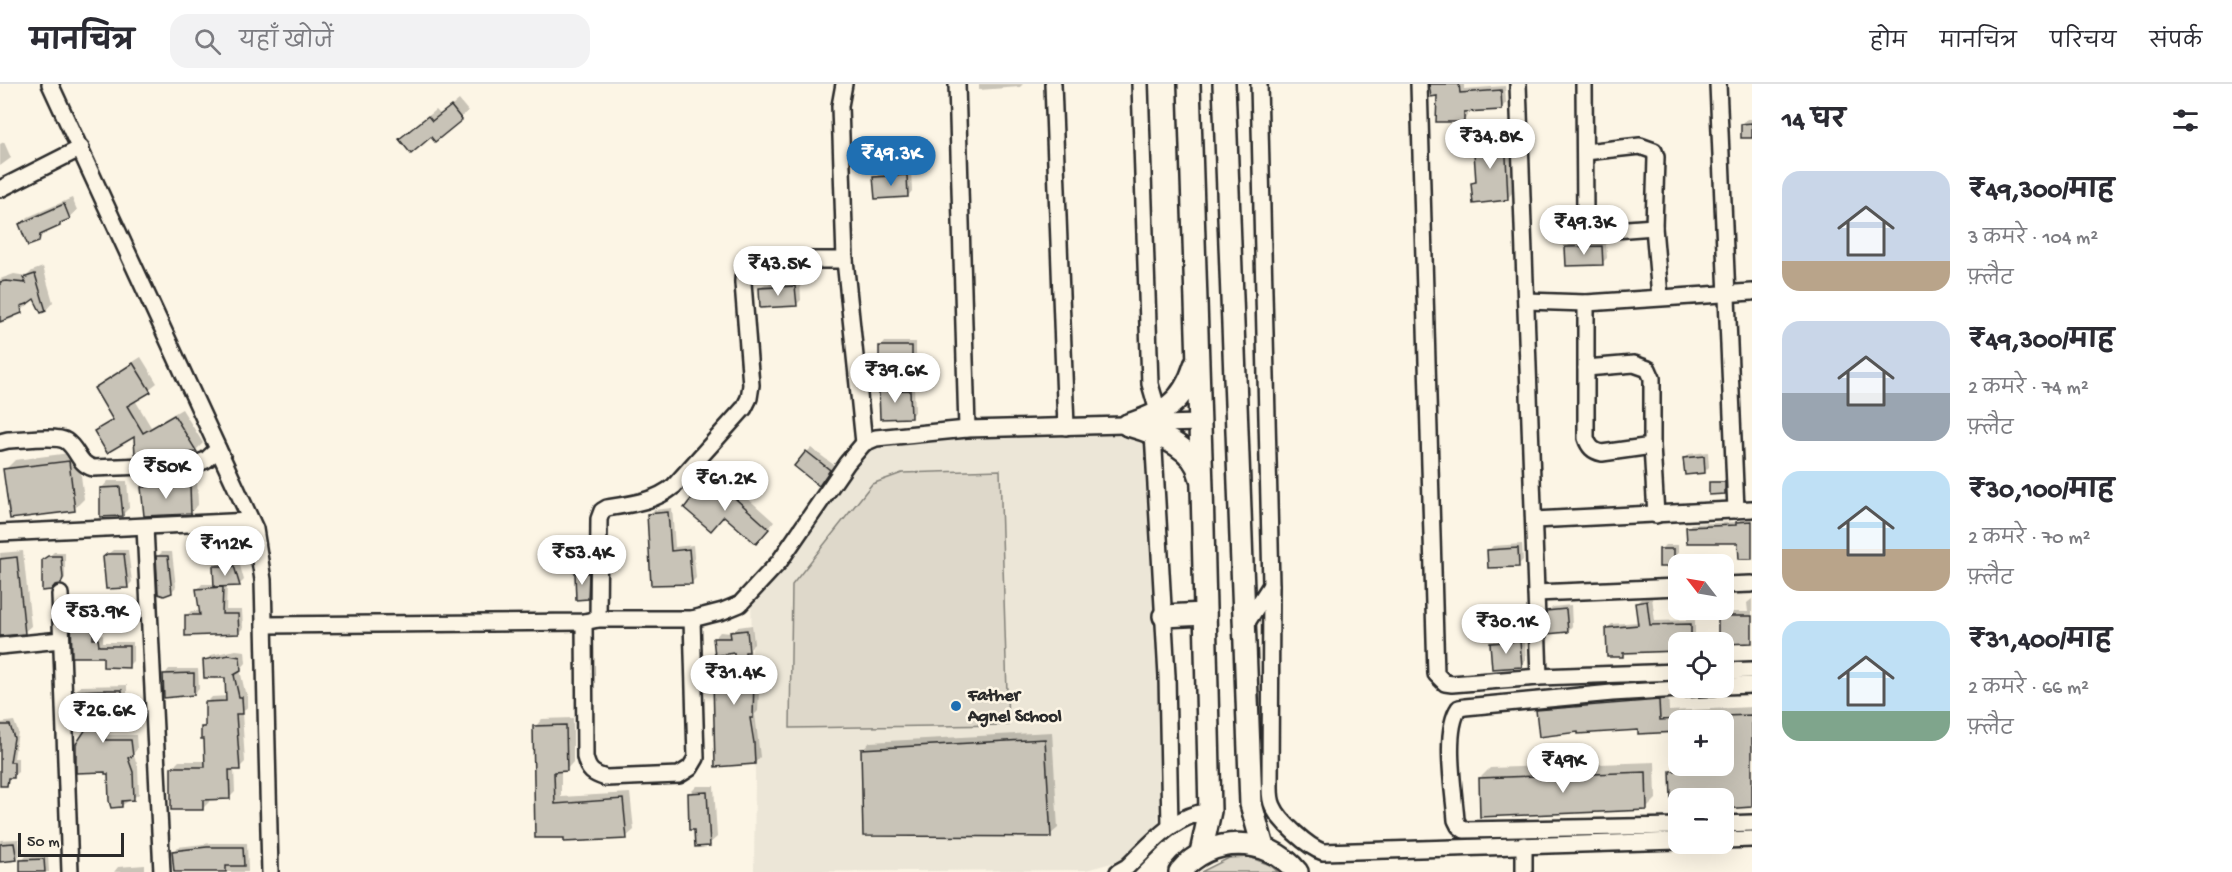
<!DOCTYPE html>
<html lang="hi">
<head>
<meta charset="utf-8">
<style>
	body { margin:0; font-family:"Gochi Hand","Playpen Sans Deva",sans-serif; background:#f2f2f3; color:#2b2b33; height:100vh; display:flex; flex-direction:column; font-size:22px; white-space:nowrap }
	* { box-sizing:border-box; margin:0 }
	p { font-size:20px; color:#7c7c81 }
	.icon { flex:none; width:33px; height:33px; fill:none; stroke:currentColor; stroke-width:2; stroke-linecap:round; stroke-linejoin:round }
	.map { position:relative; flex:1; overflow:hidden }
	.drawer { display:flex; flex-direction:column; background:#fff; width:480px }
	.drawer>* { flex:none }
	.needle { width:39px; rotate:301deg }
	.controls { position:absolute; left:1668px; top:470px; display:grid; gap:12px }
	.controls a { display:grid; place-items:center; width:66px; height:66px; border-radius:12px; background:#fff; box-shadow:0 6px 24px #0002; font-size:30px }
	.scale { position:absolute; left:18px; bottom:15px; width:106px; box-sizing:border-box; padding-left:6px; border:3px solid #2b2b2b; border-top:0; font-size:16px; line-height:21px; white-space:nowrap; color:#2b2b2b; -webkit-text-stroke:4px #fcf5e5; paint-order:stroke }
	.price { position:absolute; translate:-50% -51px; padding:0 14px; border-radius:21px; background:#fff; color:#222; font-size:20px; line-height:39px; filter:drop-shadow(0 2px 3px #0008) }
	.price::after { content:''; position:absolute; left:50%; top:36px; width:18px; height:14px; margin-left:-9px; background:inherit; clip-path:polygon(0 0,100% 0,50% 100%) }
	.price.current { background:#1f6fb2; color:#fff }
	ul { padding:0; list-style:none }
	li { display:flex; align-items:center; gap:18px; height:150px; padding:0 30px }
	li span { display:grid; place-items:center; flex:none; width:168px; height:120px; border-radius:18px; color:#555 }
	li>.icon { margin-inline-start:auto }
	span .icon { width:72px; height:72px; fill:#fffc; stroke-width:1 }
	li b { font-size:26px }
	h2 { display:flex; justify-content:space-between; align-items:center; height:72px; padding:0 30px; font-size:26px }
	header { display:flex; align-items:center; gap:36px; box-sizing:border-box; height:84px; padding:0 30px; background:#fff; border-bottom:2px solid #e1e1e2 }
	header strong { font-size:28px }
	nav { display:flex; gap:33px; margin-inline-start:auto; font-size:21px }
	.search { width:420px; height:54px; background:#f2f2f3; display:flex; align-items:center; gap:15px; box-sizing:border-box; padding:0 21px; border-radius:18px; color:#7c7c81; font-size:22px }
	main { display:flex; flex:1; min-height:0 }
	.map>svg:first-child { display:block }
</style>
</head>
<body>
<header>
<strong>मानचित्र</strong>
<div class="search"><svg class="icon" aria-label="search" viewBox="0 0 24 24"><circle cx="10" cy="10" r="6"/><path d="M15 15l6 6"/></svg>यहाँ खोजें</div>
<nav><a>होम</a><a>मानचित्र</a><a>परिचय</a><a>संपर्क</a></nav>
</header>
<main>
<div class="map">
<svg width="1752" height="788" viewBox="0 0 1752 788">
	<rect width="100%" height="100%" fill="#fcf5e5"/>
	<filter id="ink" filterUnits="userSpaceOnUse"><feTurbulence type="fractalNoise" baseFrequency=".0167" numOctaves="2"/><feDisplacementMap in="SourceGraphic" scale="12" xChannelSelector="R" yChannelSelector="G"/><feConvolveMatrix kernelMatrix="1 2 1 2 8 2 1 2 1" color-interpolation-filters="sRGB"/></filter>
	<g filter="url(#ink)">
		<!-- built -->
		<polygon fill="#ece6d7" points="1119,348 1141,353 1147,365 1157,532 1160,679 1158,745 1119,777 1086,786 754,788 755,690 751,514 866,365 884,358 935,353"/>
		<!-- green -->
		<g fill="#ded8ca" stroke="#84827a" stroke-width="1.5">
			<polygon points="1000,386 1008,641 790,644 792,501 872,400 902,389"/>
			<polygon points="1249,773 1270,781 1278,788 1201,788 1229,774"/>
		</g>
		<!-- shadow -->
		<g fill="#0003" fill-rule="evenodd">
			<polygon points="979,0 1023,0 1020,3 979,6"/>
			<polygon points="1431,0 1464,0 1464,5 1505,2 1506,19 1501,24 1468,27 1468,32 1463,37"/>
			<polygon points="459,16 468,27 435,56 431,51 409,48 436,26 441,31"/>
			<polygon points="1747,35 1752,35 1752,52 1742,40"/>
			<polygon points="1509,47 1512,109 1508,114 1473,99 1477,95 1474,55 1479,50"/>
			<polygon points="4,58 11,74 0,82 0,60"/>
			<polygon points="911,87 912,107 908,112 875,94 880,89"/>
			<polygon points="72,114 77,126 60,141 46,146 38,156 21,140 28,133"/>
			<polygon points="1606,158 1607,174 1602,179 1567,163 1571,159"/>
			<polygon points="43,183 53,218 46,226 34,212 28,218 29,220 12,235 0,239 0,195 14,190 27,192 32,187"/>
			<polygon points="800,198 801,216 797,220 760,205 765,200"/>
			<polygon points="885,258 916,258 916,278 911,283 881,263"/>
			<polygon points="141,273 157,299 135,316 151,343 182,325 203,359 196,366 136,369 135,351 96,347 113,334 95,304 103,297"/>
			<polygon points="914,302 915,328 910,333 881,308 885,303"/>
			<polygon points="811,364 834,381 819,400 807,368"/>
			<polygon points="78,368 84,415 74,425 5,386 15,376"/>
			<polygon points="1708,368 1709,383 1704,388 1685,375 1689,370"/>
			<polygon points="723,392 774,438 763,452 725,430 718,439 696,411 703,405 707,409"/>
			<polygon points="197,394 198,421 190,429 143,403 150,396"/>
			<polygon points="108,397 127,397 129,424 122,431 101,405"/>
			<polygon points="1712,397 1726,397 1726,407 1724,409 1710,399"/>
			<polygon points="672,424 675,463 693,461 696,494 691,499 653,500 649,431 654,426"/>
			<polygon points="1752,435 1752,474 1739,458 1688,444 1691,440 1738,438 1741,436"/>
			<polygon points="1522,460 1523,476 1518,481 1489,466 1493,462"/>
			<polygon points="1665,461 1678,461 1678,477 1674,481 1660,466"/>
			<polygon points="113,466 128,466 132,498 127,503 104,473"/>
			<polygon points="23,467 31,542 24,548 0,551 0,469"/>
			<polygon points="581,467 581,481 577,486 560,472 565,468"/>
			<polygon points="54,468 65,468 65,494 60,499 44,477"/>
			<polygon points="162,468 172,468 176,503 171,508 158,472"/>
			<polygon points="219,478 239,478 244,496 239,501 227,501 226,526 242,526 243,544 238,549 186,532 191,527 201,527 198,505 202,500 215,500 215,483"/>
			<polygon points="593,485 593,509 588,514 576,490 581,486 577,486"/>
			<polygon points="1652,513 1655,537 1695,536 1695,558 1678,558 1678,565 1626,567 1623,571 1607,544 1612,540 1639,538 1637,519 1641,515"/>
			<polygon points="1752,515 1752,557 1734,559 1730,564 1724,564 1724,558 1719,558 1719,533 1724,528 1748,528 1747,519"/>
			<polygon points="1571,521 1572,542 1568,547 1548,527 1553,523"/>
			<polygon points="77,529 97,529 97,551 103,551 103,558 133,558 133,577 128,582 104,571 72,534"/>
			<polygon points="752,541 754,560 750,564 751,589 760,589 758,627 755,630 760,673 755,679 714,596 720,590 735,590 735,568 715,554 720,548 732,549 738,543"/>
			<polygon points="1524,553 1524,555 1495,557 1495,561 1525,558 1526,576 1521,581 1492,560 1497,555"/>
			<polygon points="236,566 245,567 246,579 240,586 245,608 247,608 248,622 242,629 245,678 239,684 234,684 235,708 229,714 208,714 209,718 203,724 173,683 179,677 207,677 206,653 202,643 207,639 206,619 212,613 227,612 226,592 205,577 211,571"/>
			<polygon points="169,585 198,585 199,605 194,610 165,590"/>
			<polygon points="127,601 127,616 121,621 109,621 109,651 136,651 137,665 133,670 138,682 139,710 121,722 75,607 81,602"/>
			<path d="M1668,608L1669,627L1752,623V722L1724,723V714H1678V725H1673L1672,687L1674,685L1671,647L1640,645L1537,627L1546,618ZM1678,636H1724V681H1678Z"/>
			<polygon points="573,634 573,678 566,686 561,686 561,713 630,709 634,746 626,753 536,753 535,643 542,635"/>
			<polygon points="14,637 18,648 14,674 18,674 18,688 13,692 0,695 0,639"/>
			<polygon points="1052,648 1058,744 1050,751 863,666 870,658"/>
			<polygon points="1655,678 1656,715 1646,725 1480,694 1490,684"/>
			<polygon points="697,702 714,702 717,753 709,760 695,744 689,710"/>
			<polygon points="19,755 21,770 16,775 0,777 0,756"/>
			<polygon points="212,759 247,759 248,788 176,788 173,767 178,763"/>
			<polygon points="48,771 49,788 21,788 22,777 26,772"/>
			<polygon points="145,781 145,788 114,788 118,783"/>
		</g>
		<!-- building -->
		<g fill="#c8c3b7" stroke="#2b2b2b" stroke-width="1.5">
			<polygon points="1429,0 1459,0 1460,9 1501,6 1502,26 1464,28 1464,38 1436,38 1437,12 1431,13"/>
			<polygon points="451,22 462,36 435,58 431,53 411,70 399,55 428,32 432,37"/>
			<polygon points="1752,39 1752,54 1741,54 1741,40"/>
			<polygon points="1505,51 1508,116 1473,120 1471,99 1476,98 1473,54"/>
			<polygon points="907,91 908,113 875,115 873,93"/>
			<polygon points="64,120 70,135 60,139 60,142 40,151 39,158 28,162 19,140"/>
			<polygon points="1602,162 1603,181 1566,182 1565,163"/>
			<polygon points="35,190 46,227 41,229 34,215 27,220 21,222 22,229 0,238 0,198 6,197 26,199 23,194"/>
			<polygon points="795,202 797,222 760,224 759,204"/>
			<rect x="879" y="262" width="33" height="22"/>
			<polygon points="133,279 151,308 127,322 143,349 174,331 197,368 135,371 134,353 107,369 94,347 113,336 94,304"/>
			<polygon points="910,306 911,334 880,335 879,307"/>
			<polygon points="806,367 830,386 819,402 794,382"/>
			<polygon points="1704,372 1705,389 1685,391 1683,374"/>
			<polygon points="69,377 75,427 10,435 3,385"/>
			<polygon points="716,397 769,445 756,460 724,432 711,447 684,424 695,410 700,415"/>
			<polygon points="1709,398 1725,398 1725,410 1709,411"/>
			<polygon points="190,401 191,430 144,432 141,403"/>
			<polygon points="120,403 123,432 100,433 100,404"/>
			<polygon points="668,428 671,467 689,465 692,500 651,501 647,430"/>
			<polygon points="1752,437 1752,475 1739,475 1738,459 1687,459 1686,443 1736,441 1736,438"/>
			<polygon points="1518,464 1519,483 1488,484 1487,466"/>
			<rect x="1659" y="465" width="15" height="18"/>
			<polygon points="107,470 124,470 128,504 106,505 103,473"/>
			<polygon points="577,471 577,487 558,487 558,472"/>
			<polygon points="48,472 61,472 63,494 61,500 55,501 51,506 42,507 42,476"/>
			<polygon points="156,472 168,472 172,509 164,512 158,510"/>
			<polygon points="17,473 25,550 0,552 0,475"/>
			<polygon points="213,482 234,482 240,502 214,503"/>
			<polygon points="575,489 589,489 588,515 576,516"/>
			<polygon points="223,503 222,530 238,530 239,550 185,552 185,531 200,531 196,505"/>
			<polygon points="1647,517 1650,541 1691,540 1691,558 1678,558 1678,567 1623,569 1623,573 1607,573 1606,544 1638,541 1635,519"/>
			<polygon points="1566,525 1568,548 1547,550 1546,527"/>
			<polygon points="1718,532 1752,532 1752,559 1724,560 1724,558 1718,558"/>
			<polygon points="71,533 93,533 93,555 98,555 99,562 129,562 129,584 103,583 103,573 72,573"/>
			<polygon points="747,546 749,568 745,568 745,594 754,594 753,634 750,634 754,659 755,680 715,683 713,595 734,595 734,569 715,572 713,554 731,554 730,548"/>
			<polygon points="1520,557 1522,583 1492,585 1490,559"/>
			<polygon points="229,571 240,573 241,587 234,591 239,613 242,613 243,630 236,630 240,686 229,686 230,715 203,716 203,726 171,726 171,683 205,683 204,655 201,655 201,643 205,643 205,618 226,617 225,594 204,594 203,576"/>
			<polygon points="194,589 194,611 164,614 163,590"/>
			<polygon points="98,606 122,606 122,622 104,622 105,656 131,656 133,672 128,674 133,688 134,716 122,717 122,723 111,724 109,717 108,690 105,690 105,688 76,689 76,660 86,645 75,645 74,607"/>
			<polygon points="1659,616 1660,636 1678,635 1678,648 1638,650 1638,646 1578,650 1578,648 1539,653 1536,626"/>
			<polygon points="1752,631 1752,723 1724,725 1724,714 1671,714 1670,687 1724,685 1724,632"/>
			<polygon points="0,641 10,641 14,654 10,678 14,678 14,694 8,694 7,702 0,702"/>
			<polygon points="566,641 567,687 554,688 555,720 623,715 627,755 564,758 564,754 535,754 533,642"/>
			<polygon points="1045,655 1051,753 863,752 861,665"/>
			<polygon points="1646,688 1647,726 1480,733 1479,694"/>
			<polygon points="707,708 710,762 695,763 694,746 689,746 688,709"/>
			<polygon points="14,759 17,776 0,778 0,760"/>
			<polygon points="207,763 243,763 244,782 226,782 226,788 174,788 172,767"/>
			<polygon points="44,775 45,788 20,788 20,776"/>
		</g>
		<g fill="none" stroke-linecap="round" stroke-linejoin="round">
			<!-- street casing -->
			<g stroke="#2b2b2b" stroke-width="20">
				<g id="street">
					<polyline points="50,0 255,445 263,496 270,788"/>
					<polyline points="844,0 840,22 845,176 864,359"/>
					<polyline points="957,0 967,345"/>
					<polyline points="1053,0 1066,343"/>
					<polyline points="1140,0 1150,300 1159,331"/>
					<path d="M1259,0L1271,501L1270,703C1270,710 1270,716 1273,722C1279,737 1308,763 1323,768L1678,757"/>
					<polyline points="1419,0 1436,590 1445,599 1452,600 1539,593 1678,588"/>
					<polyline points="1518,0 1539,593"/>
					<path d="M1584,0L1585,132C1587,142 1592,145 1601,147L1654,143"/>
					<polyline points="1718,0 1736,426"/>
					<polyline points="1585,68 1640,62 1654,67 1656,73 1654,143 1660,213"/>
					<polyline points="0,105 81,64"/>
					<polyline points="1526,217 1586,219 1752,208"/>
					<path d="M1586,219V354C1589,363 1593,367 1602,369L1652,362"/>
					<polyline points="1586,284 1634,280 1648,285 1652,294 1652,362 1656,431"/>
					<polyline points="1153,349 1167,592 1170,742"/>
					<path d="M0,358L8,356C20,356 57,351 66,357C78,365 78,380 93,384L196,380L206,376L218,365"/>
					<polyline points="1534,436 1752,425"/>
					<polyline points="145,443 162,788"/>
					<polyline points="0,449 251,437"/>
					<polyline points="1724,501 1752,500"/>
					<polyline points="1536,509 1678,503"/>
					<polyline points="60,510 70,788"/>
					<path d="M598,535L599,435L602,427L607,424C631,420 654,418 674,402L744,324L749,314L751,301L743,199C742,183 754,178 769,176H845"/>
					<path d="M584,538L585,673C588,687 593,690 606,694L679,691L690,684L696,674L692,535"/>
					<polyline points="264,541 584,538 598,535 692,535 723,527 740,520 779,478 847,379 864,359 876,354 967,345 1200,339"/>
					<polyline points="1244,543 1271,501"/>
					<polyline points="0,562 61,556"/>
					<polyline points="1724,587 1752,586"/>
					<polyline points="1724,602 1752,601"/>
					<polyline points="1724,740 1752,739"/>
					<path d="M1678,742L1464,746L1459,742L1456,736C1454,708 1443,647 1459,624L1465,623L1612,609L1714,603"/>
					<polyline points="1724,756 1752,755"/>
					<path d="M1118,788L1127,783C1153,758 1172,732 1210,727"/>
					<polyline points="1524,788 1524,761"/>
				</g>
			</g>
			<!-- secondary casing -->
			<g stroke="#2b2b2b" stroke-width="26">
				<g id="secondary">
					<polyline points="1189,0 1202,404 1210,727 1201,769"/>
					<polyline points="1224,0 1251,720 1263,763"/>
					<path d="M1128,341C1163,329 1183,320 1195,281"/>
					<path d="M1128,341C1153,348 1195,362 1200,392"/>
					<polyline points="1164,532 1205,530"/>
					<path d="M1180,788C1209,751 1268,751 1297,788"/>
				</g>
			</g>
			<!-- street -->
			<use href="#street" stroke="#fcf5e5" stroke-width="15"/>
			<!-- secondary -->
			<use href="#secondary" stroke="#fcf5e5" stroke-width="21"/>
		</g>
	</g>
	<!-- markers -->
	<circle fill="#1f6fb2" stroke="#fcf5e5" stroke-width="2" cx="956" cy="622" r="6"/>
	<g text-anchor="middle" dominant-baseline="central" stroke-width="5" stroke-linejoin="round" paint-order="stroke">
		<!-- poi labels -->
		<g font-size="18" font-weight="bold" fill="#2b2b2b" stroke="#fcf5e5" text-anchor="start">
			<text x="968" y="612">Father<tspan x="968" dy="21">Agnel School</tspan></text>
		</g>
	</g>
</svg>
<div class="controls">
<a><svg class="needle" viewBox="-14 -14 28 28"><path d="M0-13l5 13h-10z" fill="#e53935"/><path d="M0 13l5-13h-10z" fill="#7c7c81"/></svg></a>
<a><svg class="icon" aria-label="locate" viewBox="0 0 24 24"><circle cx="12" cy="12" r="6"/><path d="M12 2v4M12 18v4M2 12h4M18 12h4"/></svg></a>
<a>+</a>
<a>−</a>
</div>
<div class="scale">50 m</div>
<b class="price" style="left:1490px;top:86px">₹34.8K</b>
<b class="price current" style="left:891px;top:103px">₹49.3K</b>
<b class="price" style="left:1584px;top:172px">₹49.3K</b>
<b class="price" style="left:778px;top:213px">₹43.5K</b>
<b class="price" style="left:895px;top:320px">₹39.6K</b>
<b class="price" style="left:166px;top:416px">₹50K</b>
<b class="price" style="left:725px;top:428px">₹61.2K</b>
<b class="price" style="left:225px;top:493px">₹112K</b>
<b class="price" style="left:582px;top:502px">₹53.4K</b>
<b class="price" style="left:96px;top:561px">₹53.9K</b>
<b class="price" style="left:1506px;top:571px">₹30.1K</b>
<b class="price" style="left:734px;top:622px">₹31.4K</b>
<b class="price" style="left:103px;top:660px">₹26.6K</b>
<b class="price" style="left:1563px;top:710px">₹49K</b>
</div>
<section class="drawer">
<h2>14 घर<svg class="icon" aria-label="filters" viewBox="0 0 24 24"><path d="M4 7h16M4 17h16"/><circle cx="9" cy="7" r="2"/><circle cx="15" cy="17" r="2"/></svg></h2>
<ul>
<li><span style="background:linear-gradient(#c9d6e8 75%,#b9a48a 0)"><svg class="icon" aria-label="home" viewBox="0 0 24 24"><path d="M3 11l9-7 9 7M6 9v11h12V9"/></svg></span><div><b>₹49,300/माह</b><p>3 कमरे · 104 m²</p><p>फ़्लैट</p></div></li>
<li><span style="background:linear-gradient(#c9d6e8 60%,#9aa5b1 0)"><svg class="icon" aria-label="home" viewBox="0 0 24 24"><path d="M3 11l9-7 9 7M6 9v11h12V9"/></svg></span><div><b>₹49,300/माह</b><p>2 कमरे · 74 m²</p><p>फ़्लैट</p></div></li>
<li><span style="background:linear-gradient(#bfe0f5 65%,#b9a48a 0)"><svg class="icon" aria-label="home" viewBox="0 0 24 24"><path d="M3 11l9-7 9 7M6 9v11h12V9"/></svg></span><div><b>₹30,100/माह</b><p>2 कमरे · 70 m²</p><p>फ़्लैट</p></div></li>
<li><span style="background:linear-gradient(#bfe0f5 75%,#7fa58c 0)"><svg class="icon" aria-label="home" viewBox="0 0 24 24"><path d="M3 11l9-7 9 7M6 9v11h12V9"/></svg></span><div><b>₹31,400/माह</b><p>2 कमरे · 66 m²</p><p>फ़्लैट</p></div></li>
</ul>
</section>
</main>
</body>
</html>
